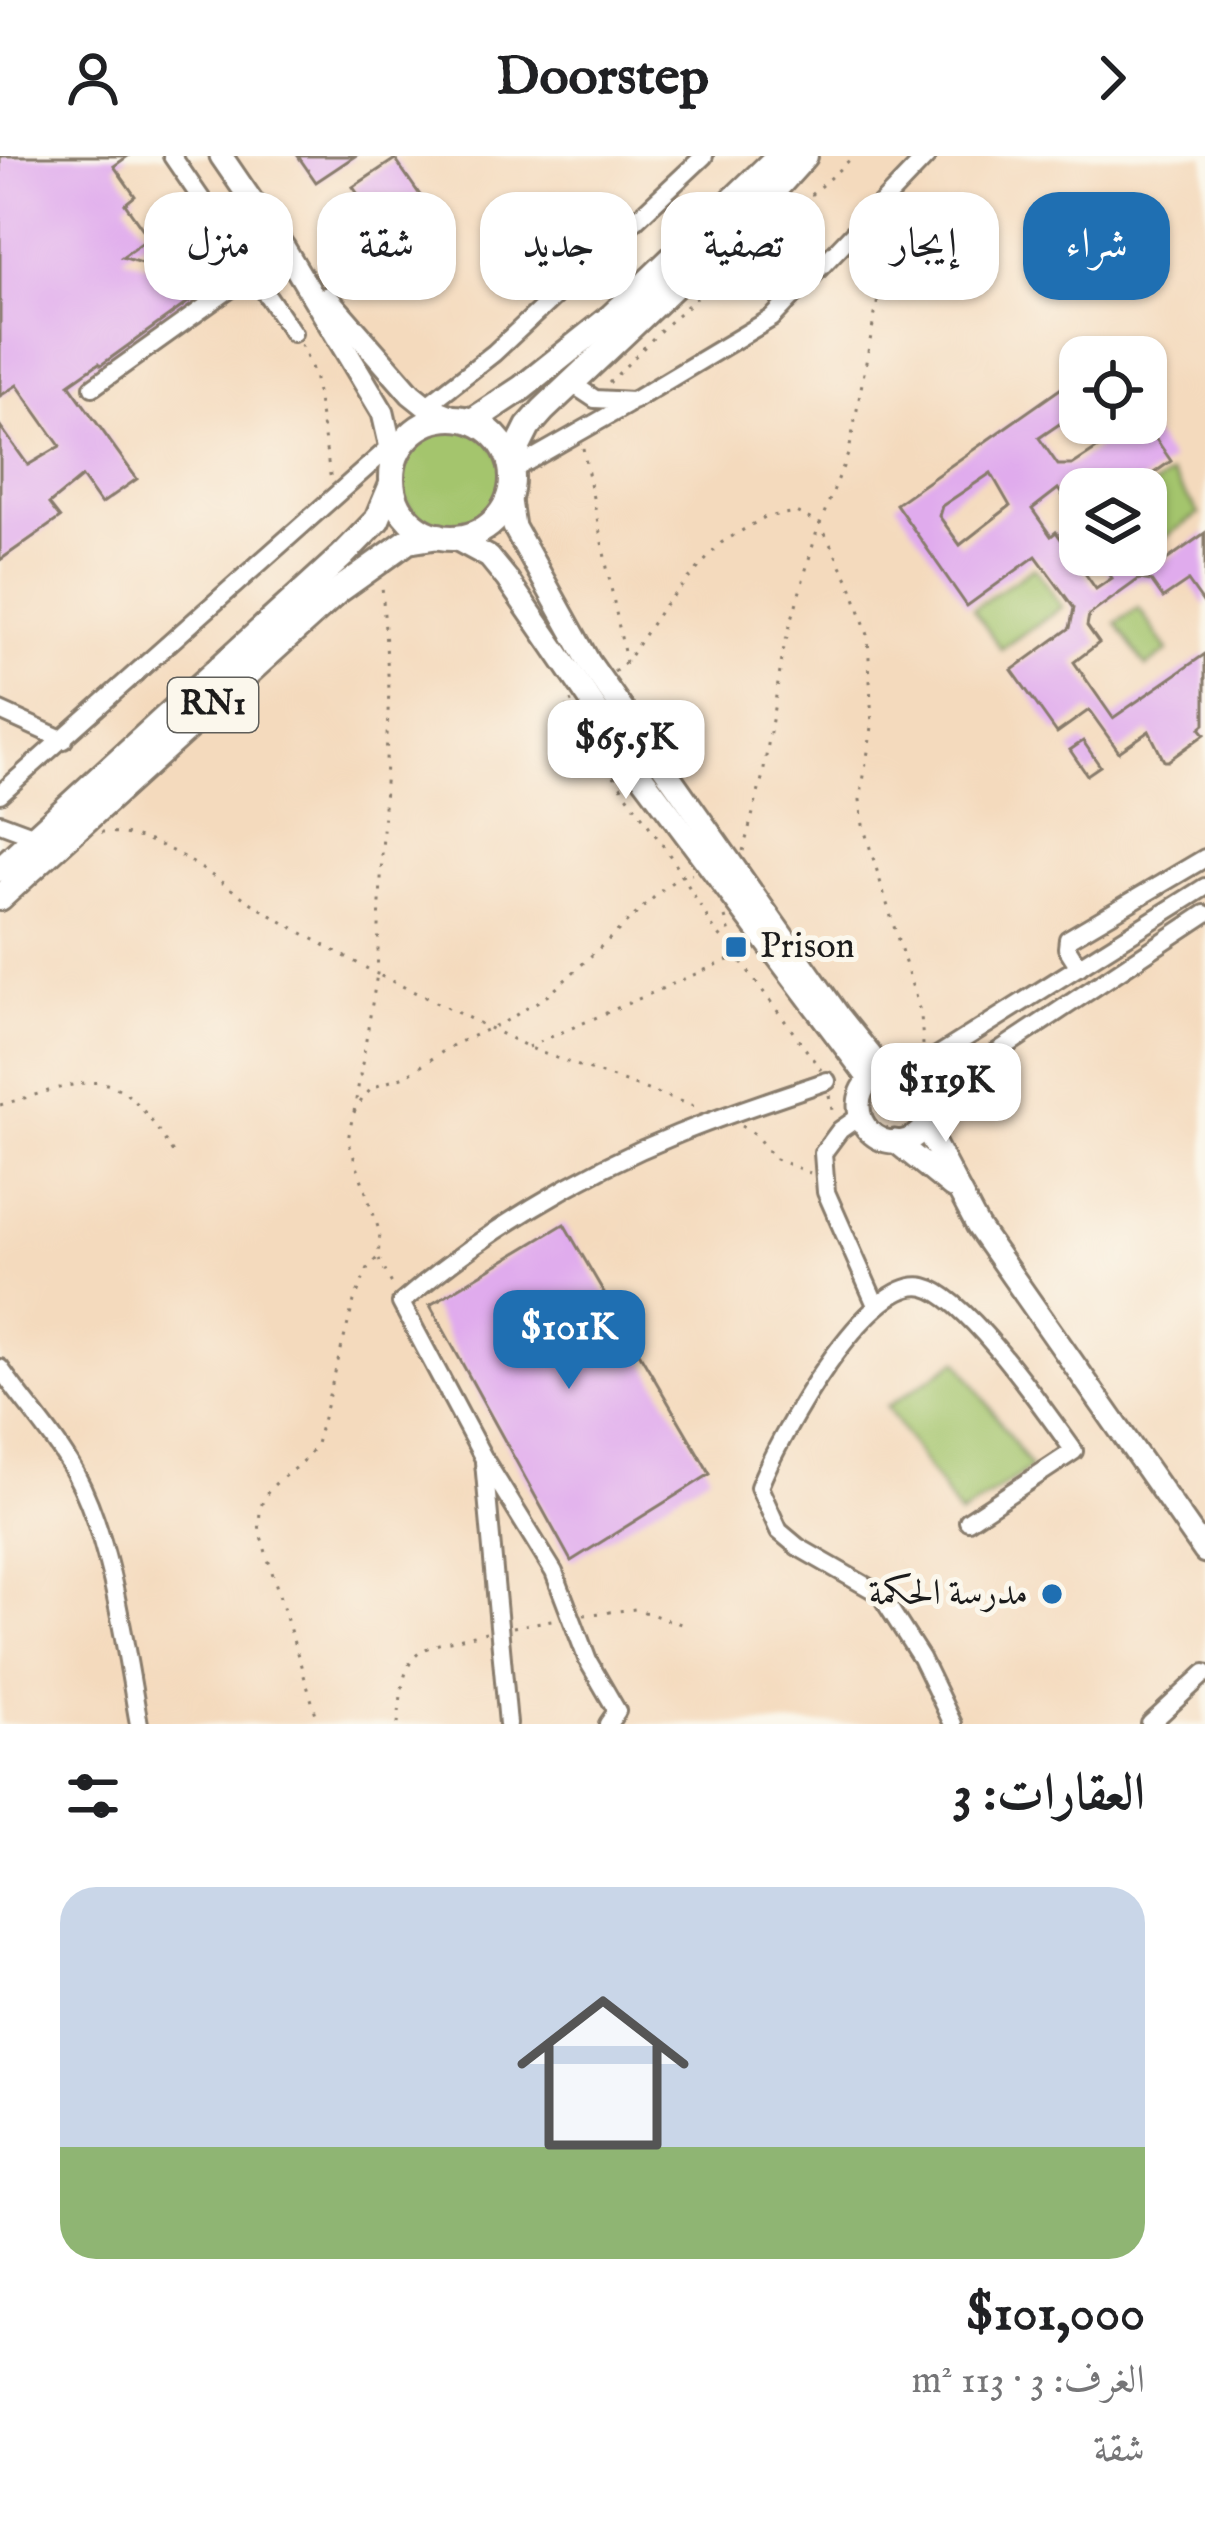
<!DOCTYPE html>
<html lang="ar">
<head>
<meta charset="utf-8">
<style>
	body { margin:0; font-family:"IM FELL English",Amiri,serif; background:#f2f2f2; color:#202124; direction:rtl; height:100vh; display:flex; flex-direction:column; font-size:45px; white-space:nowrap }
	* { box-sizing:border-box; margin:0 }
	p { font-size:39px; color:#757577 }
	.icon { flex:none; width:66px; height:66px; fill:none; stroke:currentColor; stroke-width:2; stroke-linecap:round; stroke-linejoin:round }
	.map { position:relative; height:1568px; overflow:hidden; direction:ltr }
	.panel { display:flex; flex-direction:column; background:#fff; flex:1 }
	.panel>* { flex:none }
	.guide { position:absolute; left:36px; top:36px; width:1134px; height:108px; direction:rtl; display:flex; gap:24px }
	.fabs { position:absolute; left:1059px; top:180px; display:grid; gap:24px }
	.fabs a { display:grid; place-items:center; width:108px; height:108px; border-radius:24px; background:#fff; box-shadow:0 3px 9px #0004; font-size:60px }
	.price { position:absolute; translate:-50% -102px; padding:0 27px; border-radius:24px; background:#fff; color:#222; font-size:39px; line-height:78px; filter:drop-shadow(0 3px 6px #0008) }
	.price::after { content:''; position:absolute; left:50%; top:72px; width:36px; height:27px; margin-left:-18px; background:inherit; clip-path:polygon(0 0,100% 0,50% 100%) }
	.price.active { background:#1f6fb2; color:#fff }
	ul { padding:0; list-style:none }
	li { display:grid; align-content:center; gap:24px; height:636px; padding:0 60px }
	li+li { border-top:3px solid #e0e0e0 }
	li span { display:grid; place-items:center; height:372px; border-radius:36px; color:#555 }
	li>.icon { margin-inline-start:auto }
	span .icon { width:216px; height:216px; fill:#fffc; stroke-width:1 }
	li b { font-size:51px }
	h2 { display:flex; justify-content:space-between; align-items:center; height:144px; padding:0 60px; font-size:51px }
	.pill { padding:0 42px; border-radius:36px; background:#fff; box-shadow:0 3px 9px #0004; font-size:42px; line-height:108px }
	.pill.active { background:#1f6fb2; color:#fff }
	header { display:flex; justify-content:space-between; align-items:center; height:156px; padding:0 60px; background:#fff; font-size:54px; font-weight:800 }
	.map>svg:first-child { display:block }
</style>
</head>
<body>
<header><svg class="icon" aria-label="forward" viewBox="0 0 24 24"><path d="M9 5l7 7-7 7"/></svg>Doorstep<svg class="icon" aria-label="person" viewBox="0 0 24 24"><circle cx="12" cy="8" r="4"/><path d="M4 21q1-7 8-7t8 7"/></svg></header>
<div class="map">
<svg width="1205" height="1568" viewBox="0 0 1205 1568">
	<rect width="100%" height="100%" fill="#fbf7ec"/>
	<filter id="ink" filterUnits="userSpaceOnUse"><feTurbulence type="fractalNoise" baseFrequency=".00833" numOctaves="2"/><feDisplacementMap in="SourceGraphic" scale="24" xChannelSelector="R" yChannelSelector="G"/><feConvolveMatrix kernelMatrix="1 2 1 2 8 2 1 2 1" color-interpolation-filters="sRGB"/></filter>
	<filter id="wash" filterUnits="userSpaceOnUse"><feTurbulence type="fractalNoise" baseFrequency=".004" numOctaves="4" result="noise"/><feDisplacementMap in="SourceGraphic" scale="48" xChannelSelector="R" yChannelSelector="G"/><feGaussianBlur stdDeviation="2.7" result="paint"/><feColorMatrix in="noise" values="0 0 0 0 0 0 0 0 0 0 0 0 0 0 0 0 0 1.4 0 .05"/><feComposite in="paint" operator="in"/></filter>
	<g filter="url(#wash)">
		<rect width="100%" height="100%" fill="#f4dabd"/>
		<!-- green -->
		<g fill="#a4c56d" stroke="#607044" stroke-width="3">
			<circle cx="452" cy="322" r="52"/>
			<polygon points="1171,318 1199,358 1146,394 1146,335"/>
			<polygon points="1034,411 1062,451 1001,493 973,453"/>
			<polygon points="1139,452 1168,495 1146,511 1116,467"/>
			<polygon points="958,1204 1031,1312 960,1360 887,1251"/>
		</g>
		<g id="blocks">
			<!-- building -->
			<g fill="#e0abed" fill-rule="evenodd">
				<polygon points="0,0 128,0 114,10 135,40 125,48 149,82 122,101 150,110 157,94 169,94 177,82 185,82 219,124 101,209 99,207 69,228 137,323 101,348 82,321 49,348 60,362 0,404 0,270 28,309 60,290 17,229 0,240"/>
				<polygon points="298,0 355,0 316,26"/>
				<polygon points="395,3 440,68 399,96 353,31"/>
				<path d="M1080,219V254L1039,282L1058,309H1072L1118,279L1110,267H1145L1171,305L1131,333H1080V364L1058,333L1032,353L1051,380L1056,376L1096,433L1112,422L1096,399H1132L1137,407L1158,410L1205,377V449L1188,425L1163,442L1151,425L1139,423L1089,459L1087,470L1099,487L1074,506L1113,562L1205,498V568L1200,572L1205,578L1168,605H1164L1149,575L1119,596L1089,554L1057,577L1012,514L1070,472L1074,452L1036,400L967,450L896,348ZM991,317L1010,350L960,389L939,360L942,350Z"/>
				<polygon points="1083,585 1100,610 1087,619 1070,594"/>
				<polygon points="564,1068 710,1318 571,1405 430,1149"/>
			</g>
		</g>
	</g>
	<g filter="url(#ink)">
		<use href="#blocks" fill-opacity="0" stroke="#887b6c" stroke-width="3"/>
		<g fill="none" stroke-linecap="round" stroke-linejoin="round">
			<!-- minor casing -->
			<g stroke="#887b6c" stroke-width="22">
				<g id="minor">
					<polyline points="172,0 293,177"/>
					<polyline points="571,227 595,243 633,245 772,162 927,0"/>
					<polyline points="93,231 251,118"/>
					<polyline points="426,250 494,197 704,0"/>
					<polyline points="511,315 627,249"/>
					<polyline points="0,555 64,584"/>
					<polyline points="0,638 391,290"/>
					<polyline points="0,667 35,680"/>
					<polyline points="1079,811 1067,792 1068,783 1205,702"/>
					<polyline points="910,917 1205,731"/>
					<polyline points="929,941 1205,758"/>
					<polyline points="860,960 840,974 823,997 826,1036 876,1149"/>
					<path d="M0,1212C24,1247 55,1280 75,1317C112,1385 125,1492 139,1568"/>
					<polyline points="484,1306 508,1568"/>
					<path d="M608,1568L617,1555L588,1505L554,1416L483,1301L401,1147C481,1078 580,1017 678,978C727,958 777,942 827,925"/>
					<path d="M953,1568L921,1502L880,1438L798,1391L779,1375L759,1331C776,1286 868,1118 925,1131C968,1141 1047,1258 1074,1295L968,1365"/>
					<polyline points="1150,1568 1205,1517"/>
				</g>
			</g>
			<!-- major casing -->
			<g stroke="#887b6c" stroke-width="27">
				<g id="major">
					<polyline points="221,0 284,92 383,257 394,305"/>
					<polyline points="327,142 411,238 426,250 456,262"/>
					<polyline points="509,338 514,371 589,506 839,860 884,916"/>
					<polyline points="452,381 489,401 507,423 645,624 870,924"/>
					<circle cx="895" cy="950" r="36"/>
					<polyline points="925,970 978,1071 1205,1396"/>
					<polyline points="895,985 952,1031"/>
				</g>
			</g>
			<!-- highway casing -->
			<g stroke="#887b6c" stroke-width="30">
				<g id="highway">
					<circle cx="452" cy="322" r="60"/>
					<polyline points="472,265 522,232 612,160 779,0"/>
					<polyline points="510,307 528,271 543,254 766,43 805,0"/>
					<polyline points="0,713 342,400 377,364 392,328"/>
					<polyline points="0,742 338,435 408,385 439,380"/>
				</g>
			</g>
			<!-- path -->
			<g stroke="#887b6c" stroke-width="3" stroke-dasharray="3 9" stroke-linecap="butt">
				<polyline points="301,189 314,218 331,325"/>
				<polyline points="609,227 665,170 854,0"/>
				<polyline points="583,292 626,506"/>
				<polyline points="614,516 626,506 663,451 721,387 765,361 796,356 820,368 850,427 868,479 872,571 860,644 863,669 921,859 923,889"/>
				<path d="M101,676C164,676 210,721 261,753C299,776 339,797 377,818L389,533L382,429"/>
				<polyline points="743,695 763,619 784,491 817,375 849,296 894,58"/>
				<polyline points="725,761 737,800 821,914"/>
				<polyline points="528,891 737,800 714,773 673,704 564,549 572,545"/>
				<polyline points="829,939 833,959"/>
				<path d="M0,949C104,920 115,903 176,1002"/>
				<polyline points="354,956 377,818 539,896 699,952"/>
				<polyline points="741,970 755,978 773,1002 810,1017"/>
				<polyline points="379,1103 394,1132"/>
				<polyline points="584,1459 635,1453 681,1468"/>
				<polyline points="513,1471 557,1463"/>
				<path d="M319,1568L260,1377C254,1322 292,1327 316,1288L354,1145L368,1112L378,1101L380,1077L348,984L353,958L363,942L372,932L407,919L453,889L506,865L550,838L664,732L682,719L692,718"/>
				<path d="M398,1568C405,1487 412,1495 486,1476"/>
			</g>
			<!-- minor -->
			<use href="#minor" stroke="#fff" stroke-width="16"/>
			<!-- major -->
			<use href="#major" stroke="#fff" stroke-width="21"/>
			<!-- highway -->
			<use href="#highway" stroke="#fff" stroke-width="24"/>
		</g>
	</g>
	<!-- markers -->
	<g fill="#1f6fb2" stroke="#fbf7ec" stroke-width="4.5">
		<rect x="724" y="779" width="24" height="24" rx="6"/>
		<circle cx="1052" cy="1438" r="12"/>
	</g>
	<g text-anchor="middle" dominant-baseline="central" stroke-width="10" stroke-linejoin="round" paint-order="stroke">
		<!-- shield labels -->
		<rect fill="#fbf7ec" stroke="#5f5e5a" stroke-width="3" x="168" y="522" width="90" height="54" rx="9"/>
		<g font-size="33" font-weight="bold" fill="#1c1c1c">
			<text x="213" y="549">RN1</text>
		</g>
		<!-- poi labels -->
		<g font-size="36" fill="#1c1c1c" stroke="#fbf7ec" text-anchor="start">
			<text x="760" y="791">Prison</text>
			<text x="1028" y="1438" text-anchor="end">مدرسة الحكمة</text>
		</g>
	</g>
</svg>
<div class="fabs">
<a><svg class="icon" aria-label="locate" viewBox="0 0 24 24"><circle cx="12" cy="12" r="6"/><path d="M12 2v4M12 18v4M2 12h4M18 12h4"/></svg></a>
<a><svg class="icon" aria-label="layers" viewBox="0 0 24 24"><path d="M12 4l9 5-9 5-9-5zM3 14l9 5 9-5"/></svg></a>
</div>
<b class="price" style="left:626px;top:646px">$65.5K</b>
<b class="price" style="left:946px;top:989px">$119K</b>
<b class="price active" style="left:569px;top:1236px">$101K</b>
<div class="guide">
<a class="pill active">شراء</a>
<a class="pill">إيجار</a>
<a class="pill">تصفية</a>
<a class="pill">جديد</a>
<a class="pill">شقة</a>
<a class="pill">منزل</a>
</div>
</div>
<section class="panel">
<h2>العقارات: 3<svg class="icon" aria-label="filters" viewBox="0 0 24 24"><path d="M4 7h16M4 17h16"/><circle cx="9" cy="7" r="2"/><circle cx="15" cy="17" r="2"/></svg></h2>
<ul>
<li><span style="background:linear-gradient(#c9d6e8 70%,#8fb573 0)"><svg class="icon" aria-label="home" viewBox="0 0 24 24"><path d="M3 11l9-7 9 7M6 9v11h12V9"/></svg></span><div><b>$101,000</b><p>الغرف: 3 · 113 m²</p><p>شقة</p></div></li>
</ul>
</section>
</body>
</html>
